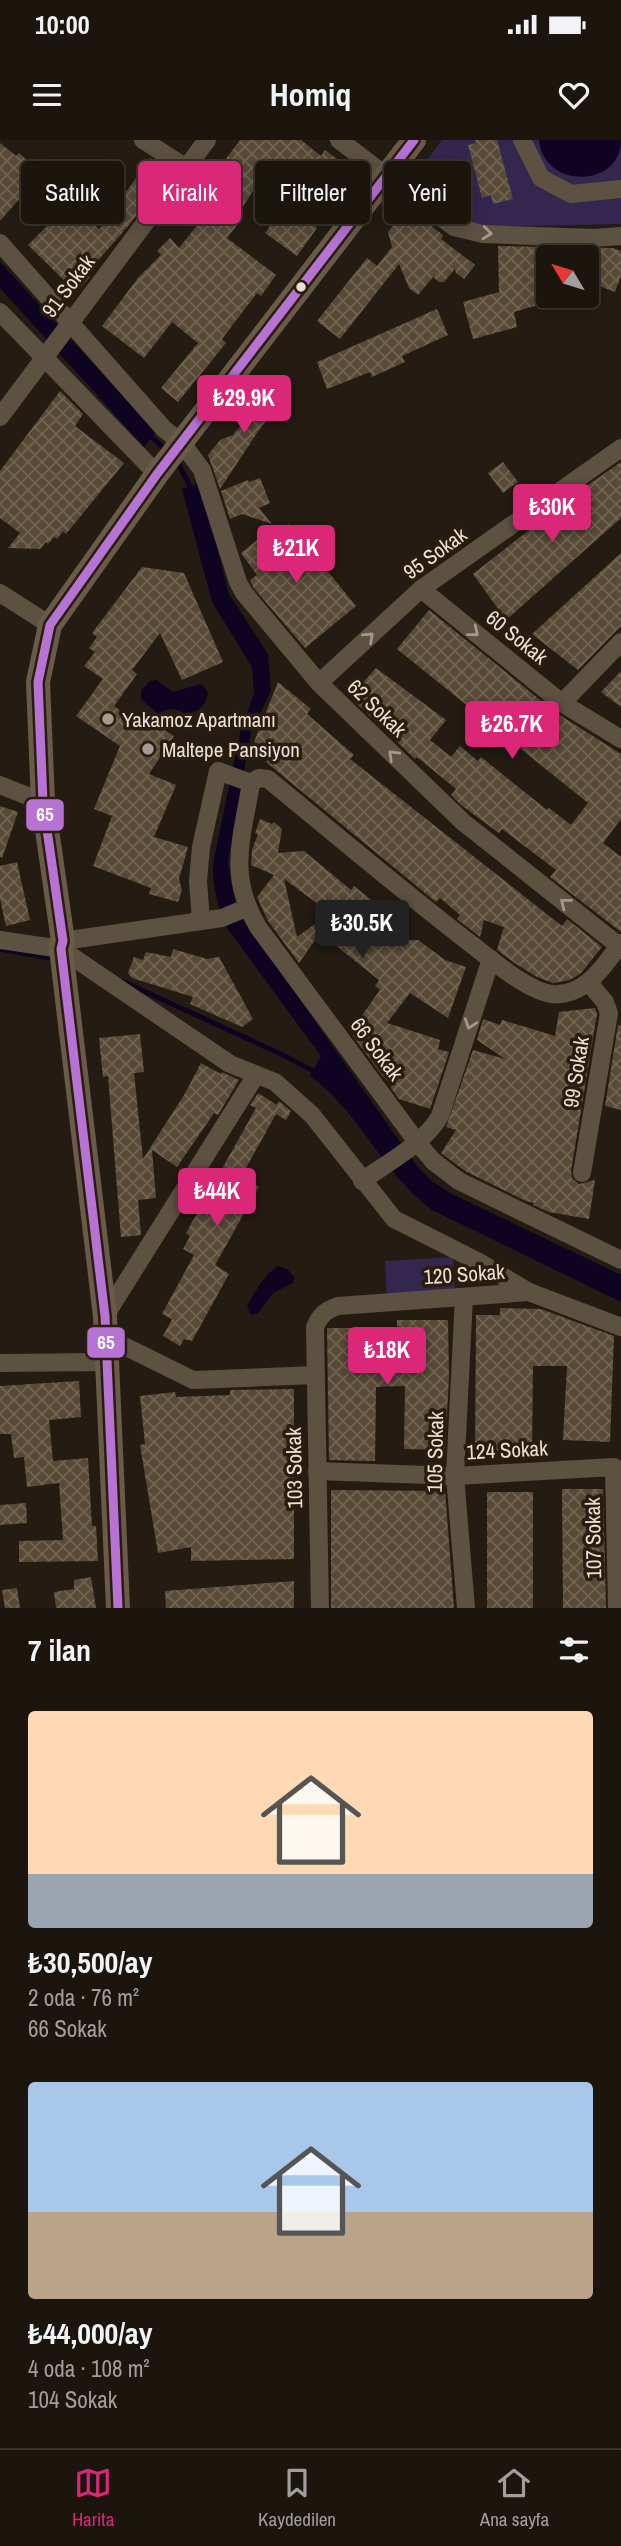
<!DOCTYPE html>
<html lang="tr">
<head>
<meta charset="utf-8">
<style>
	body { margin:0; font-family:"Archivo Narrow",sans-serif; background:#28221c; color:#f1f3f6; height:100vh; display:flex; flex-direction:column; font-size:26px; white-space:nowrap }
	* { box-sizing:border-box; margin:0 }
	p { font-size:23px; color:#a09f9e }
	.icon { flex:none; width:38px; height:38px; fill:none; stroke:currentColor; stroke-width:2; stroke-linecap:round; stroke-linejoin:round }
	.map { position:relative; height:1468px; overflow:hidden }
	.side { display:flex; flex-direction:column; background:#1b150e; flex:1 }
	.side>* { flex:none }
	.banner { position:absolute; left:21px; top:21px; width:579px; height:63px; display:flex; gap:14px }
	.needle { width:46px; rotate:308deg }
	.controls { position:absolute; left:536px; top:105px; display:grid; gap:14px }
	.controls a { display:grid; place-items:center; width:63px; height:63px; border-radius:7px; background:#1b150e; box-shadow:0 4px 18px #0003,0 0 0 2px #39342e; font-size:35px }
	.price { position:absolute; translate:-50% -60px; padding:0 16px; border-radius:7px; background:#db2777; color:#fff; font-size:23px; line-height:46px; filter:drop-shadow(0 2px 4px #0008) }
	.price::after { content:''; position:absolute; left:50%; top:42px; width:21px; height:16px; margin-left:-10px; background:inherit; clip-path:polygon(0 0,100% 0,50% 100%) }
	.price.on { background:#222; color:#fff }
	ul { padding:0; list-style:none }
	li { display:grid; align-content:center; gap:14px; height:371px; padding:0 28px }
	li span { display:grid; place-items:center; height:217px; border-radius:7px; color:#555 }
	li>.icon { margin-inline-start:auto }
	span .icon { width:126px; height:126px; fill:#fffc; stroke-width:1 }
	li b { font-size:30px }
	h2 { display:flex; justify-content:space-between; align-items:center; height:84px; padding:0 28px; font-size:30px }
	.chip { padding:0 24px; border-radius:7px; background:#1b150e; box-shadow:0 4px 18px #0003,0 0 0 2px #39342e; font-size:24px; line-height:63px }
	.chip.on { background:#db2777; color:#fff }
	.status { display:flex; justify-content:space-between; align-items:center; height:49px; padding:0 35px; background:#1b150e; direction:ltr }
	.status svg { height:19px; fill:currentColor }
	header { display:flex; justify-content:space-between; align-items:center; height:91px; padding:0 28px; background:#1b150e; font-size:32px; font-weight:800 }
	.dock { display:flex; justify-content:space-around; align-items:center; height:98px; border-top:2px solid #39342e; background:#1b150e; font-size:19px; color:#a09f9e }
	.dock a { display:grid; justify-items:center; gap:4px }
	.dock .on { color:#db2777 }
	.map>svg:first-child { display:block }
</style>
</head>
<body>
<div class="status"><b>10:00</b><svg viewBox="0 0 49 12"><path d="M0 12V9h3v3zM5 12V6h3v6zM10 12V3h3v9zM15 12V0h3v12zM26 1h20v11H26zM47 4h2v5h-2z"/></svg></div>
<header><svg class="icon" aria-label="menu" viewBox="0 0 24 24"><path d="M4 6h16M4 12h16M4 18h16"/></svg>Homiq<svg class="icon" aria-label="heart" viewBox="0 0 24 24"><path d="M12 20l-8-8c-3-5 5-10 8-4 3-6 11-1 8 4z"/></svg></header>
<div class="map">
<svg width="621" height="1468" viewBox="0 0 621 1468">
	<defs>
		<pattern id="building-cross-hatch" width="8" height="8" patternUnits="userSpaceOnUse" patternTransform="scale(1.75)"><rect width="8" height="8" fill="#594a37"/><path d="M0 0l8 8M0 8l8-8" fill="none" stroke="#716453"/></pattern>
	</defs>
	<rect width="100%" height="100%" fill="#241c13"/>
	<!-- green -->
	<g fill="#34274f">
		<polygon points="442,0 621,0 621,84 470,87 411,40"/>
		<polygon points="453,1117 455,1154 387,1158 385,1121"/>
	</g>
	<!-- water -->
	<g fill="#0e0321">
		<path d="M539,0H621C621,48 544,50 539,0Z"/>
		<polygon points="0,122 156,292 144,307 0,148"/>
		<path d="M200,343L229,454L268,514L271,551L251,592L228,722L233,752L243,779L417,1026L433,1042L452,1054L621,1135V1162L432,1070C382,1033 360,972 310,936L321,916L227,788C217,766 213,747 213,724L240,593L254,553L252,527L212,462L182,349Z"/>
		<path d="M157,540L173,552L201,544L208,552C206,566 200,570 187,575C176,568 170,567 158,574L141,559V550L150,541Z"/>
		<path d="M278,1126L287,1129L295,1138L293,1143L273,1153L258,1173L251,1175L247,1166C255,1152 264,1135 278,1126Z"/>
	</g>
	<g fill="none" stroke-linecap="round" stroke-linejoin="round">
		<!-- stream -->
		<g stroke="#0e0321" stroke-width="5">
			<polyline points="149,294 167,312"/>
			<polyline points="177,321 193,352"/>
			<polyline points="0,809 55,819"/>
			<polyline points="122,841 283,915 319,934"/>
		</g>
	</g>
	<!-- building -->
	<g fill="url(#building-cross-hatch)" fill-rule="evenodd">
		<polygon points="240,0 301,0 321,16 325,10 355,32 333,61 283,24 267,45 260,40 233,82 237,85 227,98 276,135 261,156 257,153 222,199 226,203 178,262 161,248 198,203 172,182 144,218 102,186 138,138 161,115 157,111 170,98 179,108 218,59 209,54 207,44"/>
		<polygon points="475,0 497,0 513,59 493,64 491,55 482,58 468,5 476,3"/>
		<polygon points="0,3 16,16 19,13 55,45 52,48 99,89 117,72 114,69 150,18 170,31 130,84 86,134 90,137 76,152 28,105 51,82 22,56 0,81"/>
		<polygon points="285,65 317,88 297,116 265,93"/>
		<polygon points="407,67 443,95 441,99 475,125 464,139 456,133 455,129 444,142 439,142 433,137 418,155 409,148 399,124 340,199 317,181 367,118 377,126 392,107 388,92"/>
		<polygon points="498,106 613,108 621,111 621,136 615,152 586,141 586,117 548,117 548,162 514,172 517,187 473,199 463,162 499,152"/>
		<polygon points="437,169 448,195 402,216 405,222 372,237 370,232 327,249 317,222"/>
		<polygon points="274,243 288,254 259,290 220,349 208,315 220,300 233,295"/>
		<polygon points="60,251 83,274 75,286 124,323 66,394 63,391 57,399 54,397 48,404 46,402 40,409 8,408 20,393 0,378 0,331"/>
		<polygon points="503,322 518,342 503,353 488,333"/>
		<polygon points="621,322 621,378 506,480 473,434 575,354"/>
		<polygon points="260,338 270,363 259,368 272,384 242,374 230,379 221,351 248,340 249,342"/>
		<polygon points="289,384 356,466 305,508 253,447 250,440 257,435 241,413 274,386 279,392"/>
		<polygon points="621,413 621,486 578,530 532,494"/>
		<polygon points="142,427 184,433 223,522 182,540 160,493 132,530 137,534 114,566 150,591 155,584 174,596 149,634 176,645 154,697 188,707 179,739 182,750 178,762 149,754 151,748 93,726 112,676 94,669 120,606 76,576 103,539 84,526 95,512 89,508 97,497 92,493"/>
		<polygon points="429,470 555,572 621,614 621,679 603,703 621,717 621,792 550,737 556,730 502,689 499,693 461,665 451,655 456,649 417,617 415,619 354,561 364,549 360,546 376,528 446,580 430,600 451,617 460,606 478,621 481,617 547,670 549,668 571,685 588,663 397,509"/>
		<polygon points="621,531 621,567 601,552"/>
		<polygon points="278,542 311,569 307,574 354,615 350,619 562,786 567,779 602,807 581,833 570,840 553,843 537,837 516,824 497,810 504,787 484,780 480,797 457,779 460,775 440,758 436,762 266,622 271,616 254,602"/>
		<polygon points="0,666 18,672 2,718 0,717"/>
		<path d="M260,679L272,684L274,682L282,689L278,713L304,711L351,750L354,746L375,763L368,772L392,775L400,784L405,800H418L445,820L466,827L448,878L410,853L387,883L440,900L438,909L449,912L430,969L399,959L391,948L392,944L384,938L353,896L358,881L380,850L375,846L379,840L320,793L299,823L268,781L257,757L274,735L251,725L252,710L258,694L255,693ZM283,738L330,773L297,797L284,739Z"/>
		<polygon points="17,722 30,780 6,786 0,759 0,726"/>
		<polygon points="173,809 207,819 219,817 253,879 242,887 190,864 193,857 132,838 128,833 134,817 143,820 146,812 171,817"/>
		<polygon points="595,868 597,874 571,1031 572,1038 579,1044 595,1040 589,1079 549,1072 533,1065 534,1063 526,1061 465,1031 441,1013 456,990 446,987 473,910 505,919 477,900 483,879 500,885 502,880 555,896 559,872"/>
		<polygon points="618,885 621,886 621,970 605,966"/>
		<polygon points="140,894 144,932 134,933 143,1019 184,955 201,923 221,934 222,932 239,940 218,975 214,973 177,1027 152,1010 156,1058 138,1060 141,1095 121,1097 108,936 103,937 99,898"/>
		<polygon points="258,953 277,965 279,961 291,971 286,980 276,974 241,1037 259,1047 215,1125 229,1134 192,1201 184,1199 180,1206 163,1196 172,1179 162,1174 194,1115 183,1109 190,1096 186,1093 256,968 250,965"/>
		<polygon points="500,1168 541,1169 614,1196 610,1302 563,1300 567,1226 533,1226 532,1312 475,1312 476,1175 500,1175"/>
		<polygon points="397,1180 448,1180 449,1238 445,1310 404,1309 405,1246 376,1247 375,1321 329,1320 327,1188 368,1188 367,1209 397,1209"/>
		<polygon points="79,1241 81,1277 49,1280 53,1321 88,1318 92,1386 96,1386 98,1421 19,1422 19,1401 63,1400 59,1343 27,1347 24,1317 14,1318 11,1294 0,1294 0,1246"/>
		<polygon points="294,1249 294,1419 191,1421 191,1407 158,1413 140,1305 145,1304 140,1256 175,1252 176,1257 230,1255 230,1250"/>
		<polygon points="562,1349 603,1349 606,1468 563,1468"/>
		<polygon points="331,1350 445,1351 454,1468 331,1468"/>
		<rect x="487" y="1352" width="46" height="116"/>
		<polygon points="26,1363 27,1383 0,1385 0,1365"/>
		<polygon points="91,1437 96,1468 56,1468 54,1452 74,1449 74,1440"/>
		<polygon points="294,1441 294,1468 166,1468 165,1451"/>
		<polygon points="17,1448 20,1468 5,1468 2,1450"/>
	</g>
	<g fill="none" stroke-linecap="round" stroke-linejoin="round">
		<!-- street -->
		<g stroke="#5d5141" stroke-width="18">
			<polyline points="143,0 185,27"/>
			<polyline points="339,0 454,87 483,94 594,98 621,96"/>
			<polyline points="522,0 541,38 571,54 621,49"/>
			<polyline points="0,103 164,289 182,303 202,330 238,442 244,453 319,543 463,682 619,806"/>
			<polyline points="0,172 157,334"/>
			<polyline points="0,277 207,0"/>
			<polyline points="421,449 562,563 621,599"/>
			<polyline points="0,453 50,485"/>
			<polyline points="319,543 421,449 621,308"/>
			<polyline points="562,563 621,502"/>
			<polyline points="0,645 43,662"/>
			<polyline points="201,781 198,741 201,707 218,631 251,643"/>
			<polyline points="0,800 61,809 230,924 275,942 312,975 394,1079 479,1122 529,1152"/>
			<polyline points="63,801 222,778 246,768"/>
			<path d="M621,803C604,826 585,857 552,854C527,851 491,819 471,804C402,751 335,694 268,639L259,638L251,643C242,699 227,735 258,787L417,1002L433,1021L459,1041L621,1120"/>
			<polyline points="582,1033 609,873 605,862 589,843"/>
			<path d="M362,1041C387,1023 425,1003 440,976L491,819"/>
			<polyline points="464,1157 455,1336 466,1468"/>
			<polyline points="105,1176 256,935"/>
			<polyline points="106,1197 193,1240 316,1235"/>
			<polyline points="0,1223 106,1222"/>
			<polyline points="317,1331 455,1336 614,1327 617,1468"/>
			<path d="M320,1468L315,1187C320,1175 326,1170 338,1166L529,1152L621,1187"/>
		</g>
		<!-- secondary -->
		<polyline stroke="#6a5b48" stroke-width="24" points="118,1468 105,1176 61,809 63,801 43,662 38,542 50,485 157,334 414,0"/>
		<!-- bus-1 casing -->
		<g stroke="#2a1d0d" stroke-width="14">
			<polyline id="bus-1" points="118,1468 105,1176 61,809 63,801 43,662 38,542 50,485 157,334 414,0"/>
		</g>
		<!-- bus-1 -->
		<use href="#bus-1" stroke="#b673d3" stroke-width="9"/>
	</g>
	<!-- one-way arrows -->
	<defs><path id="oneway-chevron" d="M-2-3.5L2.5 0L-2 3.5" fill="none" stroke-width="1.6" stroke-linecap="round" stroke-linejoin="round" transform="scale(1.75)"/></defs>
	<g stroke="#a4988c">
		<use href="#oneway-chevron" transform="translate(487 93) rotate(6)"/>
		<use href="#oneway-chevron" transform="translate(474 492) rotate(39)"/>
		<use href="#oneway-chevron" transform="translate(369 497) rotate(-43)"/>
		<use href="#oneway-chevron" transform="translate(393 615) rotate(-136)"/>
		<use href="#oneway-chevron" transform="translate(565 763) rotate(-142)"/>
		<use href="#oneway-chevron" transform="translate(470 884) rotate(108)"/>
	</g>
	<!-- markers -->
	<circle fill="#eae0d6" stroke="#2a1d0d" stroke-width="2.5" cx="301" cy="147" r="6"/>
	<g fill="#a59b92" stroke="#2a1d0d" stroke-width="2.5">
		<circle cx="108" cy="579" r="7"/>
		<circle cx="148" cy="609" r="7"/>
	</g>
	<g text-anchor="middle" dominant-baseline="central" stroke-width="7" stroke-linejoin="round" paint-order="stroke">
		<!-- street labels -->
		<g font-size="21" fill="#eae0d6" stroke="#2a1d0d">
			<text transform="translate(68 146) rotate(-53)">91 Sokak</text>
			<text transform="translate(435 413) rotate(-36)">95 Sokak</text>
			<text transform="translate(517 497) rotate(39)">60 Sokak</text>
			<text transform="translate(377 568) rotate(44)">62 Sokak</text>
			<text transform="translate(377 909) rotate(53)">66 Sokak</text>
			<text transform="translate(576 932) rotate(-81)">99 Sokak</text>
			<text transform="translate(464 1134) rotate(-4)">120 Sokak</text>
			<text transform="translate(507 1310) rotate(-3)">124 Sokak</text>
			<text transform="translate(435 1312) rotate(-89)">105 Sokak</text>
			<text transform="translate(294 1328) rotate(-91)">103 Sokak</text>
			<text transform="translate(593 1398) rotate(-91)">107 Sokak</text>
		</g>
		<!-- poi labels -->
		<g font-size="21" fill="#eae0d6" stroke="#2a1d0d" text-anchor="start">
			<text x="122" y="579">Yakamoz Apartmanı</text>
			<text x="162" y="609">Maltepe Pansiyon</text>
		</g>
	</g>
	<g stroke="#2a1d0d" stroke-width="2.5">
		<rect x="25" y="658" width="40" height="34" rx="7" fill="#b673d3"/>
		<rect x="86" y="1186" width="40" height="33" rx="7" fill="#b673d3"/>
	</g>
	<g font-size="19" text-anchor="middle" font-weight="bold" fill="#fff">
		<text x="45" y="681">65</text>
		<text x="106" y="1209">65</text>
	</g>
</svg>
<div class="controls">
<a><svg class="needle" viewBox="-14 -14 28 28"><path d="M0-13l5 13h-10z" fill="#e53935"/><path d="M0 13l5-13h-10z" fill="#a09f9e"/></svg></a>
</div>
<b class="price" style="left:244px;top:295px">₺29.9K</b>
<b class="price" style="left:552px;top:404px">₺30K</b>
<b class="price" style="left:296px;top:445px">₺21K</b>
<b class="price" style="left:512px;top:621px">₺26.7K</b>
<b class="price on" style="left:362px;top:820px">₺30.5K</b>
<b class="price" style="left:217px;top:1088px">₺44K</b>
<b class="price" style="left:387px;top:1247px">₺18K</b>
<div class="banner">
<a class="chip">Satılık</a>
<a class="chip on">Kiralık</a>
<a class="chip">Filtreler</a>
<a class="chip">Yeni</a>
</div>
</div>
<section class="side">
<h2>7 ilan<svg class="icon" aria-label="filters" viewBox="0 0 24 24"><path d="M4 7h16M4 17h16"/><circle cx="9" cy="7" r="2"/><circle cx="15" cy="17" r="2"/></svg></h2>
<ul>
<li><span style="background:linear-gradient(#ffd9b3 75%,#9aa5b1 0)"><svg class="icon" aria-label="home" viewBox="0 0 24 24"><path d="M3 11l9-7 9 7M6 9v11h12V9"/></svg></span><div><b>₺30,500/ay</b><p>2 oda · 76 m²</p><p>66 Sokak</p></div></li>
<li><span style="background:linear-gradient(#a9c7e8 60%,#b9a48a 0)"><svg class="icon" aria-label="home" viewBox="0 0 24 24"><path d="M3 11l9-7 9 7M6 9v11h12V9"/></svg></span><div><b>₺44,000/ay</b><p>4 oda · 108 m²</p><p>104 Sokak</p></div></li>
</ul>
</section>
<nav class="dock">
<a class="on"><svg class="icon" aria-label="map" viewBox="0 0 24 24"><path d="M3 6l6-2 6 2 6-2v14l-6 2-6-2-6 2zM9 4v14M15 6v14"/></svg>Harita</a>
<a><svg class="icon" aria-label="saved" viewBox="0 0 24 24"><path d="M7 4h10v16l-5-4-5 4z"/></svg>Kaydedilen</a>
<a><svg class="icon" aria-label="home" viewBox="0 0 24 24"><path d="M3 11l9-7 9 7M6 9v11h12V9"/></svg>Ana sayfa</a>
</nav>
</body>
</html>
